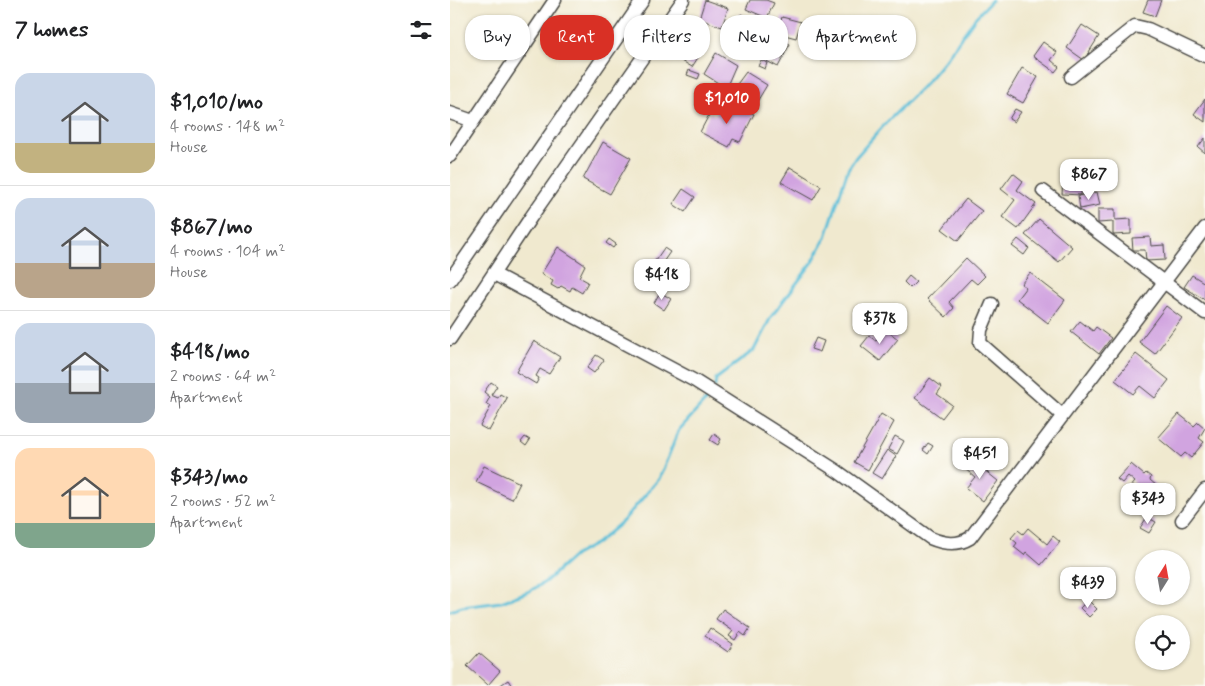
<!DOCTYPE html>
<html lang="en">
<head>
<meta charset="utf-8">
<style>
	body { margin:0; font-family:Mynerve,sans-serif; background:#f6f6f6; color:#202124; height:100vh; display:flex; flex-direction:column; font-size:19px; white-space:nowrap }
	* { box-sizing:border-box; margin:0 }
	p { font-size:16px; color:#757577 }
	.icon { flex:none; width:28px; height:28px; fill:none; stroke:currentColor; stroke-width:2; stroke-linecap:round; stroke-linejoin:round }
	.map { position:relative; flex:1; overflow:hidden }
	.sheet { display:flex; flex-direction:column; background:#fff; width:450px }
	.sheet>* { flex:none }
	.guide { position:absolute; left:15px; top:15px; width:475px; height:45px; display:flex; gap:10px }
	.needle { width:32px; rotate:11deg }
	.buttons { position:absolute; left:685px; top:550px; display:grid; gap:10px }
	.buttons a { display:grid; place-items:center; width:55px; height:55px; border-radius:50%; background:#fff; box-shadow:0 1px 4px #0004; font-size:25px }
	.price { position:absolute; translate:-50% -42px; padding:0 11px; border-radius:10px; background:#fff; color:#222; font-size:16px; line-height:32px; filter:drop-shadow(0 1px 2px #0008) }
	.price::after { content:''; position:absolute; left:50%; top:30px; width:15px; height:11px; margin-left:-8px; background:inherit; clip-path:polygon(0 0,100% 0,50% 100%) }
	.price.active { background:#d93025; color:#fff }
	ul { padding:0; list-style:none }
	li { display:flex; align-items:center; gap:15px; height:125px; padding:0 15px }
	li+li { border-top:1px solid #e0e0e0 }
	li span { display:grid; place-items:center; flex:none; width:140px; height:100px; border-radius:15px; color:#555 }
	li>.icon { margin-inline-start:auto }
	span .icon { width:60px; height:60px; fill:#fffc; stroke-width:1 }
	li b { font-size:21px }
	h2 { display:flex; justify-content:space-between; align-items:center; height:60px; padding:0 15px; font-size:21px }
	.chip { padding:0 18px; border-radius:20px; background:#fff; box-shadow:0 1px 4px #0004; font-size:18px; line-height:45px }
	.chip.active { background:#d93025; color:#fff }
	main { display:flex; flex:1; min-height:0 }
	.map>svg:first-child { display:block }
</style>
</head>
<body>
<main>
<section class="sheet">
<h2>7 homes<svg class="icon" aria-label="filters" viewBox="0 0 24 24"><path d="M4 7h16M4 17h16"/><circle cx="9" cy="7" r="2"/><circle cx="15" cy="17" r="2"/></svg></h2>
<ul>
<li><span style="background:linear-gradient(#c9d6e8 70%,#c2b280 0)"><svg class="icon" aria-label="home" viewBox="0 0 24 24"><path d="M3 11l9-7 9 7M6 9v11h12V9"/></svg></span><div><b>$1,010/mo</b><p>4 rooms · 148 m²</p><p>House</p></div></li>
<li><span style="background:linear-gradient(#c9d6e8 65%,#b9a48a 0)"><svg class="icon" aria-label="home" viewBox="0 0 24 24"><path d="M3 11l9-7 9 7M6 9v11h12V9"/></svg></span><div><b>$867/mo</b><p>4 rooms · 104 m²</p><p>House</p></div></li>
<li><span style="background:linear-gradient(#c9d6e8 60%,#9aa5b1 0)"><svg class="icon" aria-label="home" viewBox="0 0 24 24"><path d="M3 11l9-7 9 7M6 9v11h12V9"/></svg></span><div><b>$418/mo</b><p>2 rooms · 64 m²</p><p>Apartment</p></div></li>
<li><span style="background:linear-gradient(#ffd9b3 75%,#7fa58c 0)"><svg class="icon" aria-label="home" viewBox="0 0 24 24"><path d="M3 11l9-7 9 7M6 9v11h12V9"/></svg></span><div><b>$343/mo</b><p>2 rooms · 52 m²</p><p>Apartment</p></div></li>
</ul>
</section>
<div class="map">
<svg width="755" height="686" viewBox="0 0 755 686">
	<rect width="100%" height="100%" fill="#fdfcf7"/>
	<filter id="ink" filterUnits="userSpaceOnUse"><feTurbulence type="fractalNoise" baseFrequency=".02" numOctaves="2"/><feDisplacementMap in="SourceGraphic" scale="10" xChannelSelector="R" yChannelSelector="G"/><feConvolveMatrix kernelMatrix="1 2 1 2 8 2 1 2 1" color-interpolation-filters="sRGB"/></filter>
	<filter id="wash" filterUnits="userSpaceOnUse"><feTurbulence type="fractalNoise" baseFrequency=".0096" numOctaves="4" result="noise"/><feDisplacementMap in="SourceGraphic" scale="20" xChannelSelector="R" yChannelSelector="G"/><feGaussianBlur stdDeviation="1.12" result="paint"/><feColorMatrix in="noise" values="0 0 0 0 0 0 0 0 0 0 0 0 0 0 0 0 0 1.4 0 .05"/><feComposite in="paint" operator="in"/></filter>
	<g filter="url(#wash)">
		<rect width="100%" height="100%" fill="#f0e9cf"/>
		<g fill="none" stroke-linecap="round" stroke-linejoin="round">
			<!-- stream -->
			<g stroke="#5abed8" stroke-width="3">
				<polyline points="265,386 266,379 304,350 321,317 362,263 376,237 398,169 406,157 436,123 475,84 496,59 525,18 542,0"/>
				<polyline points="0,611 12,607 51,602 80,591 95,582 125,555 147,543 173,521 209,479 229,430 260,396"/>
			</g>
		</g>
		<g id="blocks">
			<!-- building -->
			<g fill="#d1a4e0">
				<polygon points="255,0 278,8 272,27 249,19"/>
				<polygon points="300,0 316,0 324,3 317,18 296,9"/>
				<polygon points="698,0 711,0 705,16 693,12"/>
				<polygon points="291,14 313,28 298,48 278,35"/>
				<polygon points="332,17 351,22 346,38 327,33"/>
				<polygon points="632,25 649,36 634,60 617,48"/>
				<polygon points="235,33 256,45 242,67 222,55"/>
				<polygon points="319,33 340,44 328,67 307,56"/>
				<polygon points="593,42 607,52 601,60 609,67 605,72 583,56"/>
				<polygon points="266,53 286,65 276,88 254,74"/>
				<polygon points="311,60 317,63 315,69 308,66"/>
				<polygon points="572,68 588,77 573,103 557,94"/>
				<polygon points="239,70 250,74 248,79 237,75"/>
				<polygon points="296,72 317,85 305,105 282,91"/>
				<polygon points="262,87 274,93 268,105 255,99"/>
				<polygon points="755,99 755,122 744,114"/>
				<polygon points="271,104 285,111 287,106 304,114 290,142 283,139 279,147 250,132 260,113 265,115"/>
				<polygon points="565,109 571,112 564,122 559,119"/>
				<polygon points="755,138 755,153 748,147"/>
				<polygon points="153,142 181,158 160,194 133,179"/>
				<polygon points="340,167 371,186 363,200 331,182"/>
				<polygon points="563,173 573,181 567,190 586,204 568,229 552,217 565,200 551,189"/>
				<polygon points="613,180 632,182 631,195 612,194"/>
				<polygon points="233,189 245,197 235,212 223,204"/>
				<polygon points="647,192 650,205 630,209 628,196"/>
				<polygon points="516,199 532,211 508,241 492,229"/>
				<polygon points="648,209 665,209 665,220 681,219 681,234 663,235 663,222 648,223"/>
				<polygon points="589,219 622,247 609,262 575,235"/>
				<polygon points="700,237 701,246 714,245 715,260 696,261 695,250 683,250 682,238"/>
				<polygon points="159,239 166,244 163,248 156,243"/>
				<polygon points="568,239 579,248 574,255 562,246"/>
				<polygon points="108,247 135,265 129,277 138,282 132,293 122,287 120,291 111,286 108,289 101,285 103,281 91,274"/>
				<polygon points="214,248 220,252 211,265 205,261"/>
				<polygon points="516,258 535,276 527,284 521,279 499,302 504,308 496,317 477,299"/>
				<polygon points="580,273 615,300 598,323 567,299 576,287 571,284"/>
				<polygon points="742,275 755,283 755,300 734,287"/>
				<polygon points="459,276 466,282 460,288 454,282"/>
				<polygon points="210,292 221,299 214,310 204,303"/>
				<polygon points="716,306 732,318 705,354 689,342"/>
				<polygon points="630,321 643,331 646,327 661,338 649,354 621,332"/>
				<polygon points="435,329 448,339 430,361 411,346 419,336 426,341"/>
				<polygon points="366,338 374,341 370,352 361,349"/>
				<polygon points="84,341 110,357 99,374 90,369 86,376 89,378 86,384 66,372"/>
				<polygon points="686,354 719,380 705,398 690,386 683,394 665,380"/>
				<polygon points="146,355 154,360 144,373 137,368"/>
				<polygon points="480,378 492,387 487,394 502,405 492,418 465,398"/>
				<polygon points="41,382 47,386 41,395 48,398 50,394 57,398 39,431 30,426 41,406 36,404 40,397 34,392"/>
				<polygon points="431,414 444,422 418,470 404,462"/>
				<polygon points="729,414 744,426 748,422 755,428 749,438 754,442 741,458 735,453 731,457 708,438"/>
				<polygon points="264,434 271,439 268,445 260,440"/>
				<polygon points="445,436 454,441 447,454 438,449"/>
				<polygon points="75,437 80,440 76,446 71,442"/>
				<polygon points="478,443 483,446 478,454 473,450"/>
				<polygon points="437,450 446,456 432,479 422,473"/>
				<polygon points="524,457 533,464 533,469 548,481 533,501 516,488 525,477 515,469"/>
				<polygon points="681,464 694,475 696,473 701,477 700,480 714,492 707,500 690,487 684,494 678,490 685,482 678,476 672,483 667,479"/>
				<polygon points="34,466 70,483 62,499 26,482"/>
				<polygon points="697,517 706,522 699,533 690,528"/>
				<polygon points="578,528 597,544 603,536 610,542 591,565 576,552 574,555 564,547 567,543 561,538 568,530 573,534"/>
				<polygon points="658,585 662,588 657,595 653,592"/>
				<polygon points="638,600 647,609 639,617 630,608"/>
				<polygon points="273,609 300,628 295,636 290,632 285,640 279,636 283,631 266,619"/>
				<polygon points="260,628 283,644 278,652 255,636"/>
				<polygon points="29,653 50,671 38,685 17,666"/>
				<polygon points="58,680 62,686 49,686"/>
			</g>
		</g>
	</g>
	<g filter="url(#ink)">
		<use href="#blocks" fill-opacity="0" stroke="#494844" stroke-width="1"/>
		<g fill="none" stroke-linecap="round" stroke-linejoin="round">
			<!-- minor casing -->
			<g stroke="#494844" stroke-width="15">
				<g id="minor">
					<polyline points="621,77 685,26 698,29 755,56"/>
					<polyline points="0,113 23,121"/>
					<polyline points="0,156 105,0"/>
					<polyline points="593,191 755,313"/>
					<path d="M44,274L245,381L387,471L480,538C494,544 507,546 520,538L755,228"/>
					<polyline points="0,280 193,0"/>
					<polyline points="542,304 531,330 530,343 612,415"/>
					<polyline points="0,339 81,217 233,0"/>
					<polyline points="732,520 755,490"/>
				</g>
			</g>
			<!-- minor -->
			<use href="#minor" stroke="#fff" stroke-width="12"/>
		</g>
	</g>
</svg>
<div class="buttons">
<a><svg class="needle" viewBox="-14 -14 28 28"><path d="M0-13l5 13h-10z" fill="#e53935"/><path d="M0 13l5-13h-10z" fill="#757577"/></svg></a>
<a><svg class="icon" aria-label="locate" viewBox="0 0 24 24"><circle cx="12" cy="12" r="6"/><path d="M12 2v4M12 18v4M2 12h4M18 12h4"/></svg></a>
</div>
<b class="price active" style="left:277px;top:125px">$1,010</b>
<b class="price" style="left:639px;top:201px">$867</b>
<b class="price" style="left:212px;top:301px">$418</b>
<b class="price" style="left:430px;top:345px">$378</b>
<b class="price" style="left:530px;top:480px">$451</b>
<b class="price" style="left:698px;top:525px">$343</b>
<b class="price" style="left:638px;top:609px">$439</b>
<div class="guide">
<a class="chip">Buy</a>
<a class="chip active">Rent</a>
<a class="chip">Filters</a>
<a class="chip">New</a>
<a class="chip">Apartment</a>
</div>
</div>
</main>
</body>
</html>
